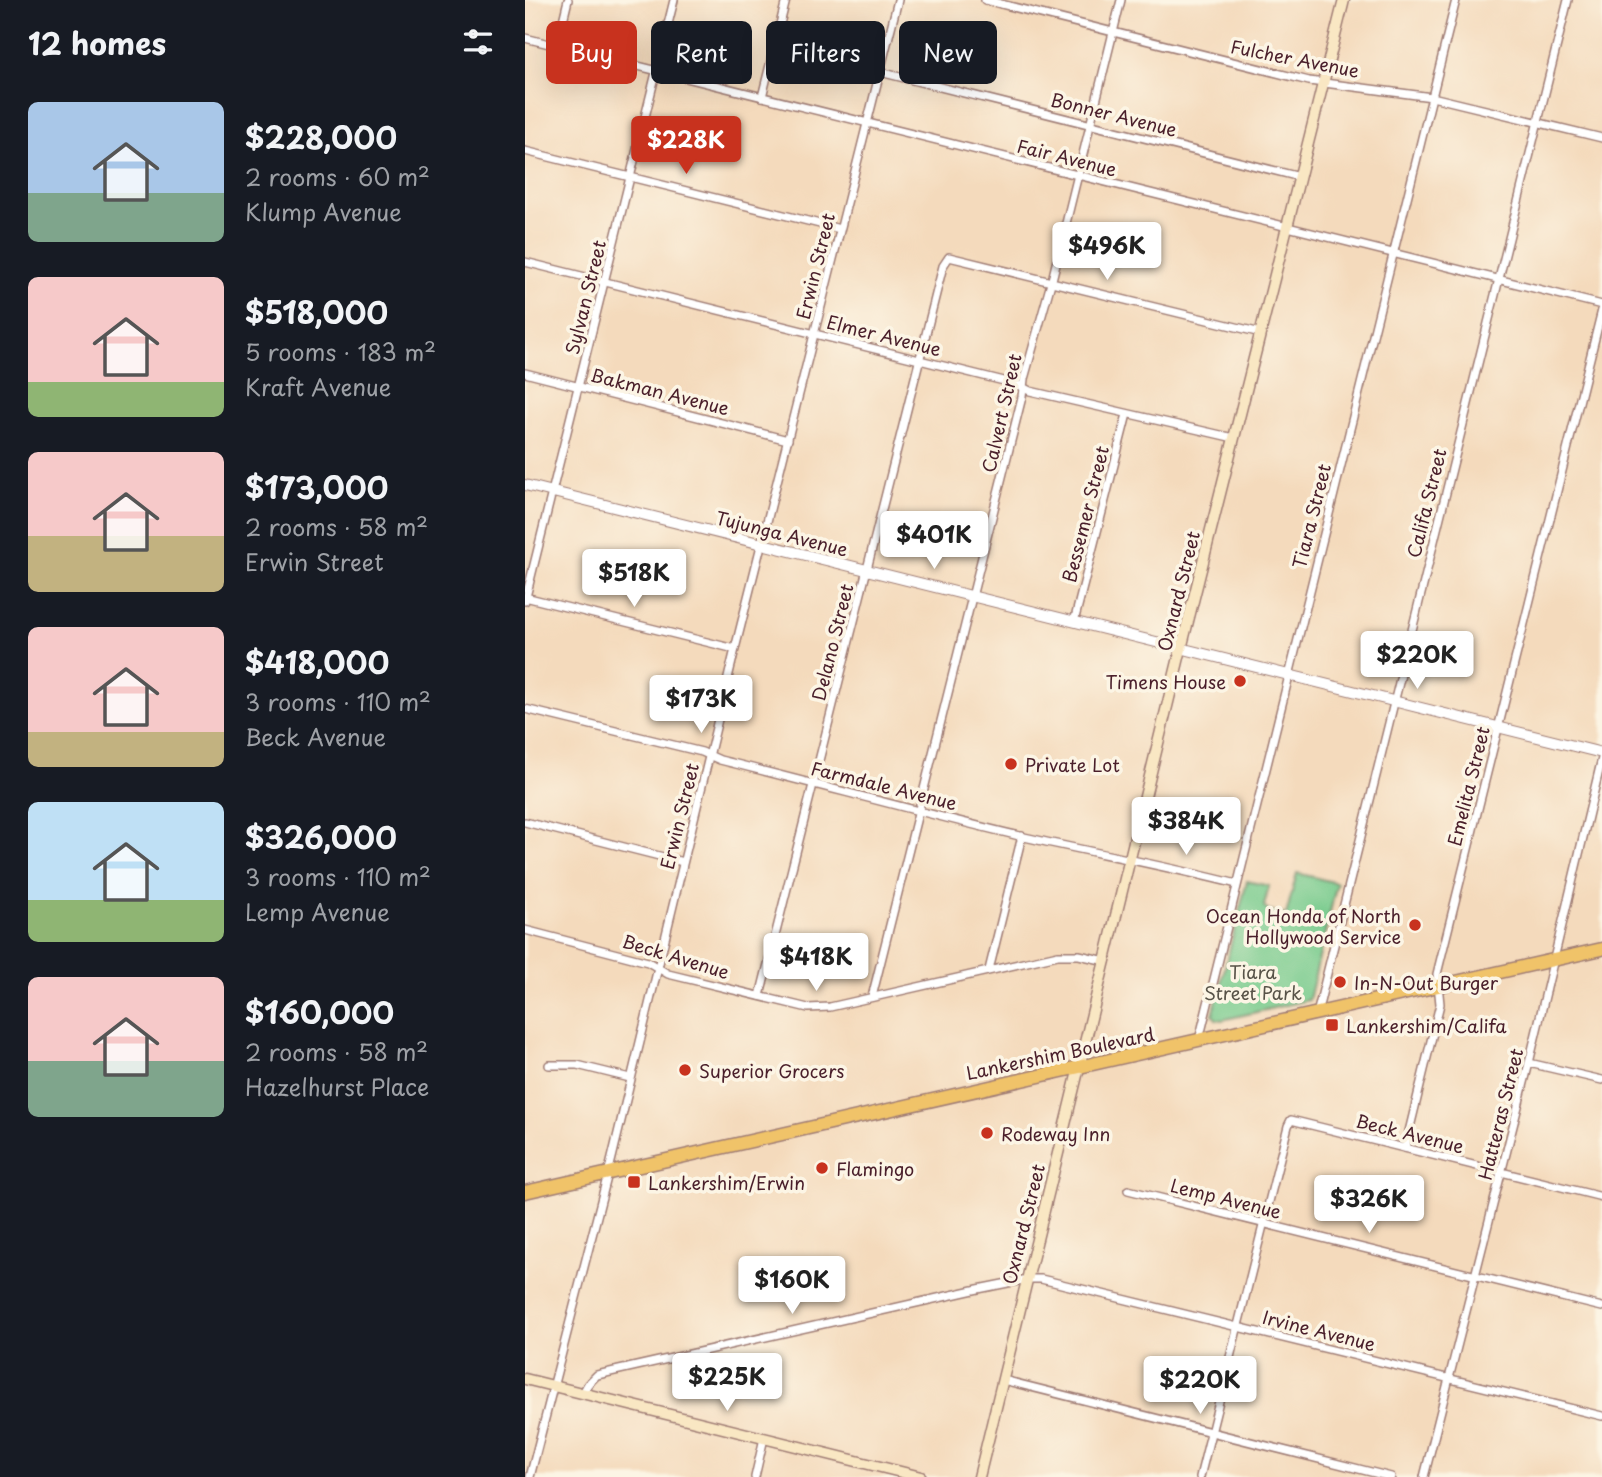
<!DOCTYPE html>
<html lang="en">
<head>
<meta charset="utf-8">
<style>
	body { margin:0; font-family:"Playpen Sans",sans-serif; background:#242831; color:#f1f3f6; height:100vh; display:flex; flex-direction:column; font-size:26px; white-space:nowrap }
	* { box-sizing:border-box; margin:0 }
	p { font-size:23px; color:#9ea1a6 }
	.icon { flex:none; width:38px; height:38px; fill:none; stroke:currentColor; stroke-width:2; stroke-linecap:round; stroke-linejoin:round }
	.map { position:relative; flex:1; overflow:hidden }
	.details { display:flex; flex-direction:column; background:#171b24; width:525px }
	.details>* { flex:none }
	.guide { position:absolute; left:21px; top:21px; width:665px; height:63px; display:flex; gap:14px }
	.price { position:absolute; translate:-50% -60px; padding:0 16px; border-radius:7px; background:#fff; color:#222; font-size:23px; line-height:46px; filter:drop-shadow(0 2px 4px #0008) }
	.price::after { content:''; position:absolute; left:50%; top:42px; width:21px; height:16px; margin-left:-10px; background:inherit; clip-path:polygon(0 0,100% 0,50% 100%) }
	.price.on { background:#c8321e; color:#fff }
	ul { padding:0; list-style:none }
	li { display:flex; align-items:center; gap:21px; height:175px; padding:0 28px }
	li span { display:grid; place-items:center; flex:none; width:196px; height:140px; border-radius:10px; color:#555 }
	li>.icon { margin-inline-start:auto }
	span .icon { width:84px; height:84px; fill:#fffc; stroke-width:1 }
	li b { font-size:30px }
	h2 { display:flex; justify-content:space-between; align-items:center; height:84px; padding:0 28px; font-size:30px }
	.tag { padding:0 24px; border-radius:10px; background:#171b24; box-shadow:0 7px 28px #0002; font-size:24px; line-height:63px }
	.tag.on { background:#c8321e; color:#fff }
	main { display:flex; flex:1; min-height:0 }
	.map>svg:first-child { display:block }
</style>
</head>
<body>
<main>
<section class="details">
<h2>12 homes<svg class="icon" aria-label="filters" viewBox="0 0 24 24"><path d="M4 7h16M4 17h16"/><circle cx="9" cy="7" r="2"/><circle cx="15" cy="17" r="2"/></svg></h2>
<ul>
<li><span style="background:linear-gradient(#a9c7e8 65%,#7fa58c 0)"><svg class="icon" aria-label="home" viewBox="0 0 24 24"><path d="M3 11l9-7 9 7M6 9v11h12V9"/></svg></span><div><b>$228,000</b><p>2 rooms · 60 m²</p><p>Klump Avenue</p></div></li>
<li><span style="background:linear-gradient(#f6c9c9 75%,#8fb573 0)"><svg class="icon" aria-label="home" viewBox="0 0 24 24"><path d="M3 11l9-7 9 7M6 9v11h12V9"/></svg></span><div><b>$518,000</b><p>5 rooms · 183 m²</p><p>Kraft Avenue</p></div></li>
<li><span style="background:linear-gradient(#f6c9c9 60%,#c2b280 0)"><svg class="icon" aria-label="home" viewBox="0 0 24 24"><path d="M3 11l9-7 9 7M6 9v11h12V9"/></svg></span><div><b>$173,000</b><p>2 rooms · 58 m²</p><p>Erwin Street</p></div></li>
<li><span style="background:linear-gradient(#f6c9c9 75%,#c2b280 0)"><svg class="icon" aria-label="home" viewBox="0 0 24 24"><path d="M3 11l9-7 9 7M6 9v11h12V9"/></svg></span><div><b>$418,000</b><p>3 rooms · 110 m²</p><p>Beck Avenue</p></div></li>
<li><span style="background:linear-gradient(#bfe0f5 70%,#8fb573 0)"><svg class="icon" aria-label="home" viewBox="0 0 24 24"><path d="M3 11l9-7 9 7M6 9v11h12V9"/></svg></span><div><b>$326,000</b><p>3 rooms · 110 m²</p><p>Lemp Avenue</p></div></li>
<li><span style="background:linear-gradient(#f6c9c9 60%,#7fa58c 0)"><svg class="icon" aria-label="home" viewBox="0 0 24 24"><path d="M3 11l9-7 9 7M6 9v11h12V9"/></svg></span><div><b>$160,000</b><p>2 rooms · 58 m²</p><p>Hazelhurst Place</p></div></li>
</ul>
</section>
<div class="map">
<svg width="1077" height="1477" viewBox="0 0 1077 1477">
	<rect width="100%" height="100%" fill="#fcf5e5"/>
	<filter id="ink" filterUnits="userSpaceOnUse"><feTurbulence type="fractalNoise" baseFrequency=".0143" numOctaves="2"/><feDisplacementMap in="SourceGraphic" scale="14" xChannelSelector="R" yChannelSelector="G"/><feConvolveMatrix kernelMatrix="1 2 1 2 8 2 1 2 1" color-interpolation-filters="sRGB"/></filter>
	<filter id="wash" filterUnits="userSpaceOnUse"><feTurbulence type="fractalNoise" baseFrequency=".00686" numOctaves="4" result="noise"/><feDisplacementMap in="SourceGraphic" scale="28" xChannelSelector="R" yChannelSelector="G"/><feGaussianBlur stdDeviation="1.57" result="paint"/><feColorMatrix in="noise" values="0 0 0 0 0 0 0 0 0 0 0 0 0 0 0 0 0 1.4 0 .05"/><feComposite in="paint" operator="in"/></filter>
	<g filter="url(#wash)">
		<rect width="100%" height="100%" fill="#f4dabc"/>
		<!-- green -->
		<polygon fill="#78cb8d" stroke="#61755c" stroke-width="2" points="772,873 812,883 784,1000 697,1020 691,1019 688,1014 722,881 744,886 739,906 743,911 761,915"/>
	</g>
	<g filter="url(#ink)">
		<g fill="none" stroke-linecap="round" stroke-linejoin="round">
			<!-- minor casing -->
			<g stroke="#9f7c74" stroke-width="10">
				<g id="minor">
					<polyline points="460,0 784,81 907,97 1077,138"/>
					<polyline points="0,38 1077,305"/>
					<polyline points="32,46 43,0"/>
					<polyline points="355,72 775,177"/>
					<polyline points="237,97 261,0"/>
					<polyline points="0,151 315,229"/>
					<polyline points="0,262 491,384 505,391 709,438"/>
					<polyline points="0,373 263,440"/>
					<polyline points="0,597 210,649"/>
					<polyline points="0,601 149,0"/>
					<polyline points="549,622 602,414"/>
					<path d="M0,709L177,752L195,760C296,785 397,813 499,837C570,853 642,866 712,884"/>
					<polyline points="0,822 158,862"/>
					<polyline points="0,930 123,962 143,974 283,1008 305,1007 533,955 554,955 581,961"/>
					<polyline points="464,970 497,836"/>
					<polyline points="235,996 418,266 424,257 736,333"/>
					<polyline points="347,997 497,397 499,379 528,276 596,0"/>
					<polyline points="792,1014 1043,0"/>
					<polyline points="674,1040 931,0"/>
					<polyline points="1004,1063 1077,1080"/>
					<polyline points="24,1065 52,1065 105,1078"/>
					<polyline points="880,1148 915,1004 912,974 1077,310"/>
					<polyline points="603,1190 1077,1307"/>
					<polyline points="478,1380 866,1477"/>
					<polyline points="58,1393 63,1384 72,1375 453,1289 503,1279 516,1279 1077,1416"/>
					<polyline points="5,1477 87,1158 210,649 373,0"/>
					<polyline points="230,1477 239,1438"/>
					<polyline points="675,1477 763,1126 766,1120 1077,1197"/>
					<polyline points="899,1477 1004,1063 1077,758"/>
				</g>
			</g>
			<!-- tertiary casing -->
			<g stroke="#9f7c74" stroke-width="12">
				<polyline id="tertiary" points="0,485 1077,753"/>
			</g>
			<!-- secondary casing -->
			<g stroke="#9f7c74" stroke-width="13">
				<g id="secondary">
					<polyline points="0,1379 396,1477"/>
					<polyline points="454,1477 656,649 819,0"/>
				</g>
			</g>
			<!-- primary casing -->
			<g stroke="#9f7c74" stroke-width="15">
				<polyline id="primary" points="0,1192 1077,949"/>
			</g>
			<!-- minor -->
			<use href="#minor" stroke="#fff" stroke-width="7"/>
			<!-- tertiary -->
			<use href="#tertiary" stroke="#fff" stroke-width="10"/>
			<!-- secondary -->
			<use href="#secondary" stroke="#f9e7c3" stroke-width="10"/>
			<!-- primary -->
			<use href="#primary" stroke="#f0c369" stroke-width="12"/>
		</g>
	</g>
	<!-- markers -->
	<g fill="#c8321e" stroke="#fcf5e5" stroke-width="2.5">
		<circle cx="715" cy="681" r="7"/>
		<circle cx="486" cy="764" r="7"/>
		<circle cx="890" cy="925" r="7"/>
		<circle cx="815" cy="982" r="7"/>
		<rect x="800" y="1018" width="14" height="14" rx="3.5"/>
		<circle cx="160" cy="1070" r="7"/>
		<circle cx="462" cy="1133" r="7"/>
		<circle cx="297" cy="1168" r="7"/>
		<rect x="102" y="1175" width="14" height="14" rx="3.5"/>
	</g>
	<g text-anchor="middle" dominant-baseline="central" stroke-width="7" stroke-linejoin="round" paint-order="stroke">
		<!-- street labels -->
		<g font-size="18" fill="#4a1f2b" stroke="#fcf5e5">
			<text transform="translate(770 58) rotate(11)">Fulcher Avenue</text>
			<text transform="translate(589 114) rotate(14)">Bonner Avenue</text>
			<text transform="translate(542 157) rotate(14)">Fair Avenue</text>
			<text transform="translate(290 266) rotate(-76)">Erwin Street</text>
			<text transform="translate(60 297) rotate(-76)">Sylvan Street</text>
			<text transform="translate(359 335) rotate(14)">Elmer Avenue</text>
			<text transform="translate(135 391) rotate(14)">Bakman Avenue</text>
			<text transform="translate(476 413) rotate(-77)">Calvert Street</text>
			<text transform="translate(901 503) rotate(-76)">Califa Street</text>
			<text transform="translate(560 514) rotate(-76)">Bessemer Street</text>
			<text transform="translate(786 516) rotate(-76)">Tiara Street</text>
			<text transform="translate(257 533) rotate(14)">Tujunga Avenue</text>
			<text transform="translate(653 591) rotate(-76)">Oxnard Street</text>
			<text transform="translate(307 642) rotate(-76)">Delano Street</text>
			<text transform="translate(359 785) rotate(14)">Farmdale Avenue</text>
			<text transform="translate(943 786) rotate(-76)">Emelita Street</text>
			<text transform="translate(154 816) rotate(-76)">Erwin Street</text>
			<text transform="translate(151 956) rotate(17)">Beck Avenue</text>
			<text transform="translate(535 1053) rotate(-12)">Lankershim Boulevard</text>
			<text transform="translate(975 1114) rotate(-76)">Hatteras Street</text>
			<text transform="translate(885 1133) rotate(14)">Beck Avenue</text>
			<text transform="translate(701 1198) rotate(14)">Lemp Avenue</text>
			<text transform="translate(498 1224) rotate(-76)">Oxnard Street</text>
			<text transform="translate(794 1330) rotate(14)">Irvine Avenue</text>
		</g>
		<!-- poi labels -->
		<g font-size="18" fill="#4a1f2b" stroke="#fcf5e5" text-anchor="start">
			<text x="701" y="681" text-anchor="end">Timens House</text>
			<text x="500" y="764">Private Lot</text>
			<text x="876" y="915" text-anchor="end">Ocean Honda of North<tspan x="876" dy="21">Hollywood Service</tspan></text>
			<text x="829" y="982">In-N-Out Burger</text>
			<text x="821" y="1025">Lankershim/Califa</text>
			<text x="174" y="1070">Superior Grocers</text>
			<text x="476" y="1133">Rodeway Inn</text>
			<text x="311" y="1168">Flamingo</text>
			<text x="123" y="1182">Lankershim/Erwin</text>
		</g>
		<!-- park labels -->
		<g font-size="18" fill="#585348" stroke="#fcf5e5">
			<text x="728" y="971">Tiara<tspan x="728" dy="21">Street Park</tspan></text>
		</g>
	</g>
</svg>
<b class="price on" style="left:161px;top:176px">$228K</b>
<b class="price" style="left:582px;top:282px">$496K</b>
<b class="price" style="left:409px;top:571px">$401K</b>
<b class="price" style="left:109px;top:609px">$518K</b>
<b class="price" style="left:892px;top:691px">$220K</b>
<b class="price" style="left:176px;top:735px">$173K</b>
<b class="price" style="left:661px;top:857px">$384K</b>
<b class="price" style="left:291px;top:993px">$418K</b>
<b class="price" style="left:844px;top:1235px">$326K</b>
<b class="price" style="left:267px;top:1316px">$160K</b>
<b class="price" style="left:202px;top:1413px">$225K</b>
<b class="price" style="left:675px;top:1416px">$220K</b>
<div class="guide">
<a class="tag on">Buy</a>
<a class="tag">Rent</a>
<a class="tag">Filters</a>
<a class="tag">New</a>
</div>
</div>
</main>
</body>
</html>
